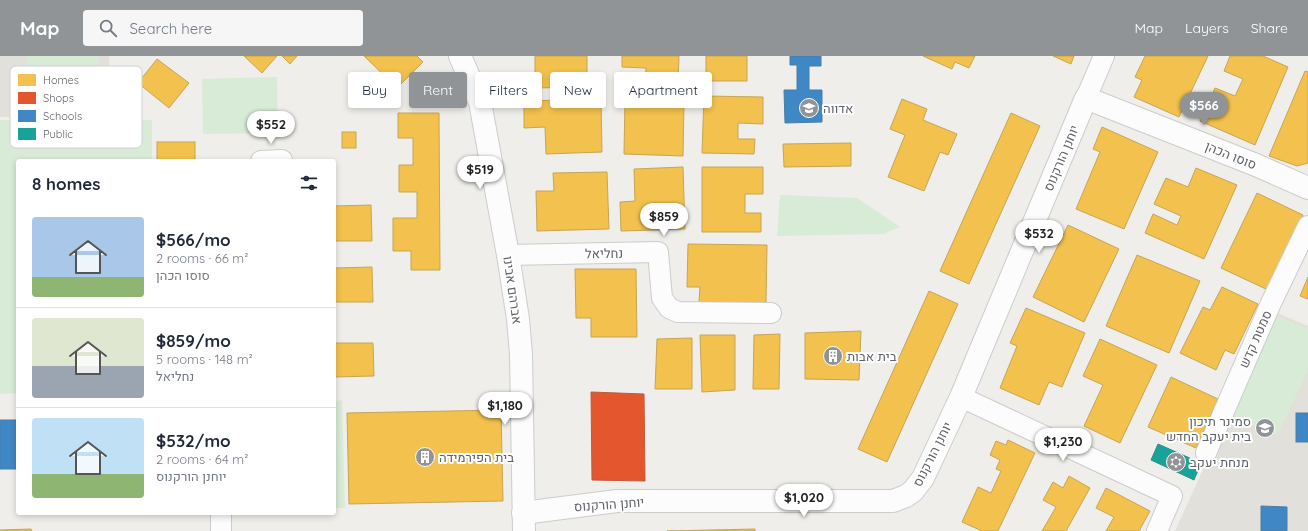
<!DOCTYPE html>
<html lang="en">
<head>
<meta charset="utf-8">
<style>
	body { margin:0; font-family:Quicksand,Heebo,sans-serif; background:#f6f6f7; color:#1f2937; height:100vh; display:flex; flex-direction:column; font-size:15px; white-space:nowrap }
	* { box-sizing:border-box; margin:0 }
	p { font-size:13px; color:#747a83 }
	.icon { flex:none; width:22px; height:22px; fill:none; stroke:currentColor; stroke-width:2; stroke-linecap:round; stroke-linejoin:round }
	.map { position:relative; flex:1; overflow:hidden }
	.panel { position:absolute; left:16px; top:103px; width:320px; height:356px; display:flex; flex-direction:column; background:#fff; border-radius:4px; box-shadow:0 2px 6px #0003 }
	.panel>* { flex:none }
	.hud { position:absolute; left:348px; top:16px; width:380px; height:36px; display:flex; gap:8px }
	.price { position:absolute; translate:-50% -34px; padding:0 9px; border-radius:14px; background:#fff; color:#222; font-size:13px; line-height:26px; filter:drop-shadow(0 1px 2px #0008) }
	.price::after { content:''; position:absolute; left:50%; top:24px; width:12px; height:9px; margin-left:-6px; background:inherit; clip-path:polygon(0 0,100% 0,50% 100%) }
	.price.on { background:#919496; color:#fff }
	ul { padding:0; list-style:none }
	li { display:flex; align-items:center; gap:12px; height:100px; padding:0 16px }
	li+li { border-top:1px solid #e0e1e3 }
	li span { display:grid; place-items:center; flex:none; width:112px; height:80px; border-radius:4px; color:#555 }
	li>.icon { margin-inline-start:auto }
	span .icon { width:48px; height:48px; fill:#fffc; stroke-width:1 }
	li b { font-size:17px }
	h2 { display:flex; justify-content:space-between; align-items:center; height:48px; padding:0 16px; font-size:17px }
	.tag { padding:0 14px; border-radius:4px; background:#fff; box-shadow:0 2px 6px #0003; font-size:14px; line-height:36px }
	.tag.on { background:#919496; color:#fff }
	header { display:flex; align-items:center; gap:24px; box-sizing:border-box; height:56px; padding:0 20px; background:#919496; color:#fff }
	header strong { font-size:19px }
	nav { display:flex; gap:22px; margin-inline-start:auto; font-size:14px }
	.search { width:280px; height:36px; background:#f6f6f7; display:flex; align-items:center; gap:10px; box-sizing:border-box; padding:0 14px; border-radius:4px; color:#747a83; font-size:15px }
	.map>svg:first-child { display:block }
</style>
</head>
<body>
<header>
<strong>Map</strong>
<div class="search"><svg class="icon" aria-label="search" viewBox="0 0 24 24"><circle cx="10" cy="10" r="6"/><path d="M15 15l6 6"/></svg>Search here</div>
<nav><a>Map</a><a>Layers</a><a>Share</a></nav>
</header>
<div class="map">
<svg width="1308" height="475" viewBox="0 0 1308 475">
	<rect width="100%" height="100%" fill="#efeeea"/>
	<!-- education -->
	<g fill="#e2e0da">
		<polygon points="0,0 109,0 111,61 0,61"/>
		<polygon points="1275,256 1308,270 1308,475 1175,475"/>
	</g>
	<!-- green -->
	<g fill="#d8ebd6">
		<rect x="27" y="0" width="71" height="39"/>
		<polygon points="277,21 278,77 203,78 202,23"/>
		<polygon points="0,64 152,64 152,105 18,105 18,337 0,338"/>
		<polygon points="780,139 857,142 900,171 883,178 777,180"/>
		<polygon points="1278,260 1308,273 1308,313 1277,380 1232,359"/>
		<polygon points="342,344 345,452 334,452 334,345"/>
	</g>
	<!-- homes -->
	<g fill="#f2c14e" stroke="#c6a556">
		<polygon points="244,0 277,0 262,17"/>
		<polygon points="282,0 297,0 290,8"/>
		<polygon points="364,0 417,0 423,6 397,32"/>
		<polygon points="535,0 587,0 587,31 535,32"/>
		<polygon points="622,0 679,0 678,29 645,28 646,12 622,11"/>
		<rect x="706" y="0" width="41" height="25"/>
		<polygon points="923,0 975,0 969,12 955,6 952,13"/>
		<polygon points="1053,0 1074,0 1071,8"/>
		<polygon points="1145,0 1208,0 1179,61 1134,41 1142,24 1135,21"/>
		<polygon points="1230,0 1263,0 1288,11 1255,89 1200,65 1215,32 1235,40 1243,23 1224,15"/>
		<polygon points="157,3 189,27 169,52 138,27"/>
		<polygon points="1305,15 1308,16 1308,107 1297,110 1269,100"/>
		<polygon points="704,40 763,41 763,68 738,67 738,83 755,83 754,98 702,97"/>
		<polygon points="601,43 602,96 546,98 545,71 524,72 524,45"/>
		<polygon points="625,43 684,45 683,100 624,98"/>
		<polygon points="902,43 927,53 923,64 957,78 948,99 940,96 924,135 888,121 905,79 890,73"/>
		<polygon points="398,57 439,57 440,214 411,214 411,195 393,195 393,162 417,162 417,136 399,136 399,109 413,109 413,82 398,82"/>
		<polygon points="1011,57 1040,70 969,228 940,215"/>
		<polygon points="1102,71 1158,96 1124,173 1076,153 1100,96 1093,93"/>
		<rect x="342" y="76" width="14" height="16"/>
		<rect x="157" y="86" width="38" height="19"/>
		<polygon points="851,87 851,110 784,111 783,88"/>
		<polygon points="683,111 685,173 621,175 620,146 635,145 634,113"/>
		<polygon points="702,111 763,111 763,138 745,138 745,157 761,157 761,176 702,176"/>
		<polygon points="1196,112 1237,129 1204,203 1145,177 1153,158 1177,169 1181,160 1154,148 1166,122 1188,131"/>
		<polygon points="607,116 609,173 537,175 536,135 554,135 553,117"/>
		<polygon points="1257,137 1303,159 1268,234 1221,212"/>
		<polygon points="371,149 372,185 334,185 334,150"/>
		<polygon points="1068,169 1119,193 1084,266 1033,241"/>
		<polygon points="688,188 767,189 766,247 699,246 700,231 687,231"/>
		<polygon points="1137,199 1200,225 1169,297 1106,270"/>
		<polygon points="372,211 373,246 334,246 334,212"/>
		<polygon points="575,213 636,213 637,281 591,281 591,262 576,262"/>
		<polygon points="1308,221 1308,243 1300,240"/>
		<polygon points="1222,231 1258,248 1234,298 1225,294 1216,314 1180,297 1203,251 1210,254"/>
		<polygon points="929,235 958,248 887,406 858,393"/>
		<polygon points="1026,252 1085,277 1062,331 1049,326 1039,349 1000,332 1017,290 1010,287"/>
		<polygon points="861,275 859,324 805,323 805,277"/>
		<polygon points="780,278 779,333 753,333 754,279"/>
		<polygon points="700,279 735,279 735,334 702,336"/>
		<polygon points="692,282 692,333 655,333 657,283"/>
		<polygon points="1100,283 1157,309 1120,387 1084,370 1103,329 1083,320"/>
		<polygon points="334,287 373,287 374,320 334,321"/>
		<polygon points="1171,321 1218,343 1196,392 1148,371"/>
		<polygon points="501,354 503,445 349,448 347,357"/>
		<polygon points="1008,384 1035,397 998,475 982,475 962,466 978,431 991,437 1001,415 996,413 1000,404 990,399 996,385 1006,389"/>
		<polygon points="1069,420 1090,432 1066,475 1042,475 1056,451 1043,444 1053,426 1063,432"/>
		<polygon points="1106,432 1150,455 1139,475 1106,475 1114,461 1096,452"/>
		<polygon points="31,473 32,475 0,475 0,474"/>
		<polygon points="755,473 755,475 667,475"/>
	</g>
	<!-- shops -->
	<polygon fill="#e4572e" stroke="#bc5b3f" points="591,336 644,338 645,425 592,424"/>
	<!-- schools -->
	<g fill="#3f88c5" stroke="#497da9">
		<polygon points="790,0 821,0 821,10 809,10 809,34 822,34 822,66 785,67 784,34 797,34 797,9 790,9"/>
		<rect x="1296" y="357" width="12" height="29"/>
		<rect x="0" y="364" width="18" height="49"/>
		<polygon points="1261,450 1287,451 1287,475 1261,475"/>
	</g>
	<!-- public -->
	<polygon fill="#17a398" stroke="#2d908a" points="1158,388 1201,407 1194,424 1151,404"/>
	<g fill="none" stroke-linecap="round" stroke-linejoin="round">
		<!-- minor casing -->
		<g stroke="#cbcccc" stroke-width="22">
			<g id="minor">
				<polyline points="1086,42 1104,0"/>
				<polyline points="261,105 282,104"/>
				<polyline points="508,199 658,196 662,242 669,252 678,256 771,257"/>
				<polyline points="961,341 1172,440 1157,475"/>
				<polyline points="1206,397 1271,247 1308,170"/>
				<polyline points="221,457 221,475"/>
			</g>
		</g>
		<!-- tertiary casing -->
		<g stroke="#cbcccc" stroke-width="24">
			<g id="tertiary">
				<polyline points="460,0 480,46 508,199 518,263 521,298 524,475"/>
				<polyline points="523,457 617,445 893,445 906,440 913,435 923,422 961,341 1086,42 1256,109 1308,132"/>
			</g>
		</g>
		<!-- minor -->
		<use href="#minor" stroke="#fdfcfc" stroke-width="20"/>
		<!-- tertiary -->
		<use href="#tertiary" stroke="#fdfcfc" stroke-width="22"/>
	</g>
	<!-- icons -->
	<defs>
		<g id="school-disc" transform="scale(1)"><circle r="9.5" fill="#919496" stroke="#fff"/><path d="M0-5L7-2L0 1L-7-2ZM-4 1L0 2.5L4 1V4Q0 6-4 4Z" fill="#fff"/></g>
		<g id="building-disc" transform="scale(1)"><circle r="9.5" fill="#919496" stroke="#fff"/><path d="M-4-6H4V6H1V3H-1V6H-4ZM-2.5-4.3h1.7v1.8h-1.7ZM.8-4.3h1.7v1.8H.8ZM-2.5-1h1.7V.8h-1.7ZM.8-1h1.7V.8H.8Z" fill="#fff"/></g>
		<g id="synagogue-disc" transform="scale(1)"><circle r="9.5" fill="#919496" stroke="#fff"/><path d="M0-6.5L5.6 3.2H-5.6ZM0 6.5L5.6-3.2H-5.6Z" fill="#fff"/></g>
	</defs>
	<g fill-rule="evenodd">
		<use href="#school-disc" x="809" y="52"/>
		<use href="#building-disc" x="833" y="300"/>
		<use href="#school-disc" x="1265" y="372"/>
		<use href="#building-disc" x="425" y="401"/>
		<use href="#synagogue-disc" x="1176" y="406"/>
	</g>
	<g text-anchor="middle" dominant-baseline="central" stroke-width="4" stroke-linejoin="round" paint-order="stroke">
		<!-- poi labels -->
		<g font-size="13" fill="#5f6368" stroke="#fff" text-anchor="start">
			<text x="823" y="52">אדווה</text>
			<text x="847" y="300">בית אבות</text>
			<text x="1251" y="365" text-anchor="end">סמינר תיכון<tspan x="1251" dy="15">בית יעקב החדש</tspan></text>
			<text x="439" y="401">בית הפירמידה</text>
			<text x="1190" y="406">מנחת יעקב</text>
		</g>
		<!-- street labels -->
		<g font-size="13" fill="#5f6368" stroke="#fff">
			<text transform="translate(1231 99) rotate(22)">סוסו הכהן</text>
			<text transform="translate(1061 102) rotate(-67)">יוחנן הורקנוס</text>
			<text transform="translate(604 197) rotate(-1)">נחליאל</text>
			<text transform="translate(513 234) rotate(82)">אברהם אבינו</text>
			<text transform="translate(1255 283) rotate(-66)">סמטת קדש</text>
			<text transform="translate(932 398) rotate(-63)">יוחנן הורקנוס</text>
			<text transform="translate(609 448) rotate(-4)">יוחנן הורקנוס</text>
		</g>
	</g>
	<!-- legend -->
	<rect x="10" y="10" width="132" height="82" rx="6" fill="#fff" stroke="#cfd0d2" stroke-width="1"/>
	<rect x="18" y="18" width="18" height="12" fill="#f2c14e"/>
	<rect x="18" y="36" width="18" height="12" fill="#e4572e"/>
	<rect x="18" y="54" width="18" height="12" fill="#3f88c5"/>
	<rect x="18" y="72" width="18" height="12" fill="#17a398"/>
	<g font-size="11" fill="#5f6368">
		<text x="43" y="28">Homes</text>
		<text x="43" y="46">Shops</text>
		<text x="43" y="64">Schools</text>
		<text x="43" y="82">Public</text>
	</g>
</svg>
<b class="price on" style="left:1204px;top:70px">$566</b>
<b class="price" style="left:271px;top:89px">$552</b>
<b class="price" style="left:480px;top:134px">$519</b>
<b class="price" style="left:664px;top:181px">$859</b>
<b class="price" style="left:1039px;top:198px">$532</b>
<b class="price" style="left:505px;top:370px">$1,180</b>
<b class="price" style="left:1063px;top:406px">$1,230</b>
<b class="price" style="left:804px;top:462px">$1,020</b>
<div class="hud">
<a class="tag">Buy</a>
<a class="tag on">Rent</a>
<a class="tag">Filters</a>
<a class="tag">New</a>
<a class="tag">Apartment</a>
</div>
<section class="panel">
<h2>8 homes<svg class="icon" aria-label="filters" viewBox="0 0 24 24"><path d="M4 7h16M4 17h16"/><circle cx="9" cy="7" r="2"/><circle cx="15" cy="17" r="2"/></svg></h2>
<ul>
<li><span style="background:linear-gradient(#a9c7e8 75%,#8fb573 0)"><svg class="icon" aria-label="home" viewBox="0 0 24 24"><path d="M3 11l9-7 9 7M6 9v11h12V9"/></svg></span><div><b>$566/mo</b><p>2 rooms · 66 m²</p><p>סוסו הכהן</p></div></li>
<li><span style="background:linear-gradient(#dfe7d0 60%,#9aa5b1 0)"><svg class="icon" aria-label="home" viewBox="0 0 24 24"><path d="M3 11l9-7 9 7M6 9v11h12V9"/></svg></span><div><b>$859/mo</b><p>5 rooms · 148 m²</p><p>נחליאל</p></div></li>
<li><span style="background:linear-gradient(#bfe0f5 70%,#8fb573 0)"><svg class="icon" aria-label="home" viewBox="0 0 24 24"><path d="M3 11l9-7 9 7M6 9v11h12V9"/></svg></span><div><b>$532/mo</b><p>2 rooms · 64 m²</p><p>יוחנן הורקנוס</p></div></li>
</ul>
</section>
</div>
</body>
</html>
